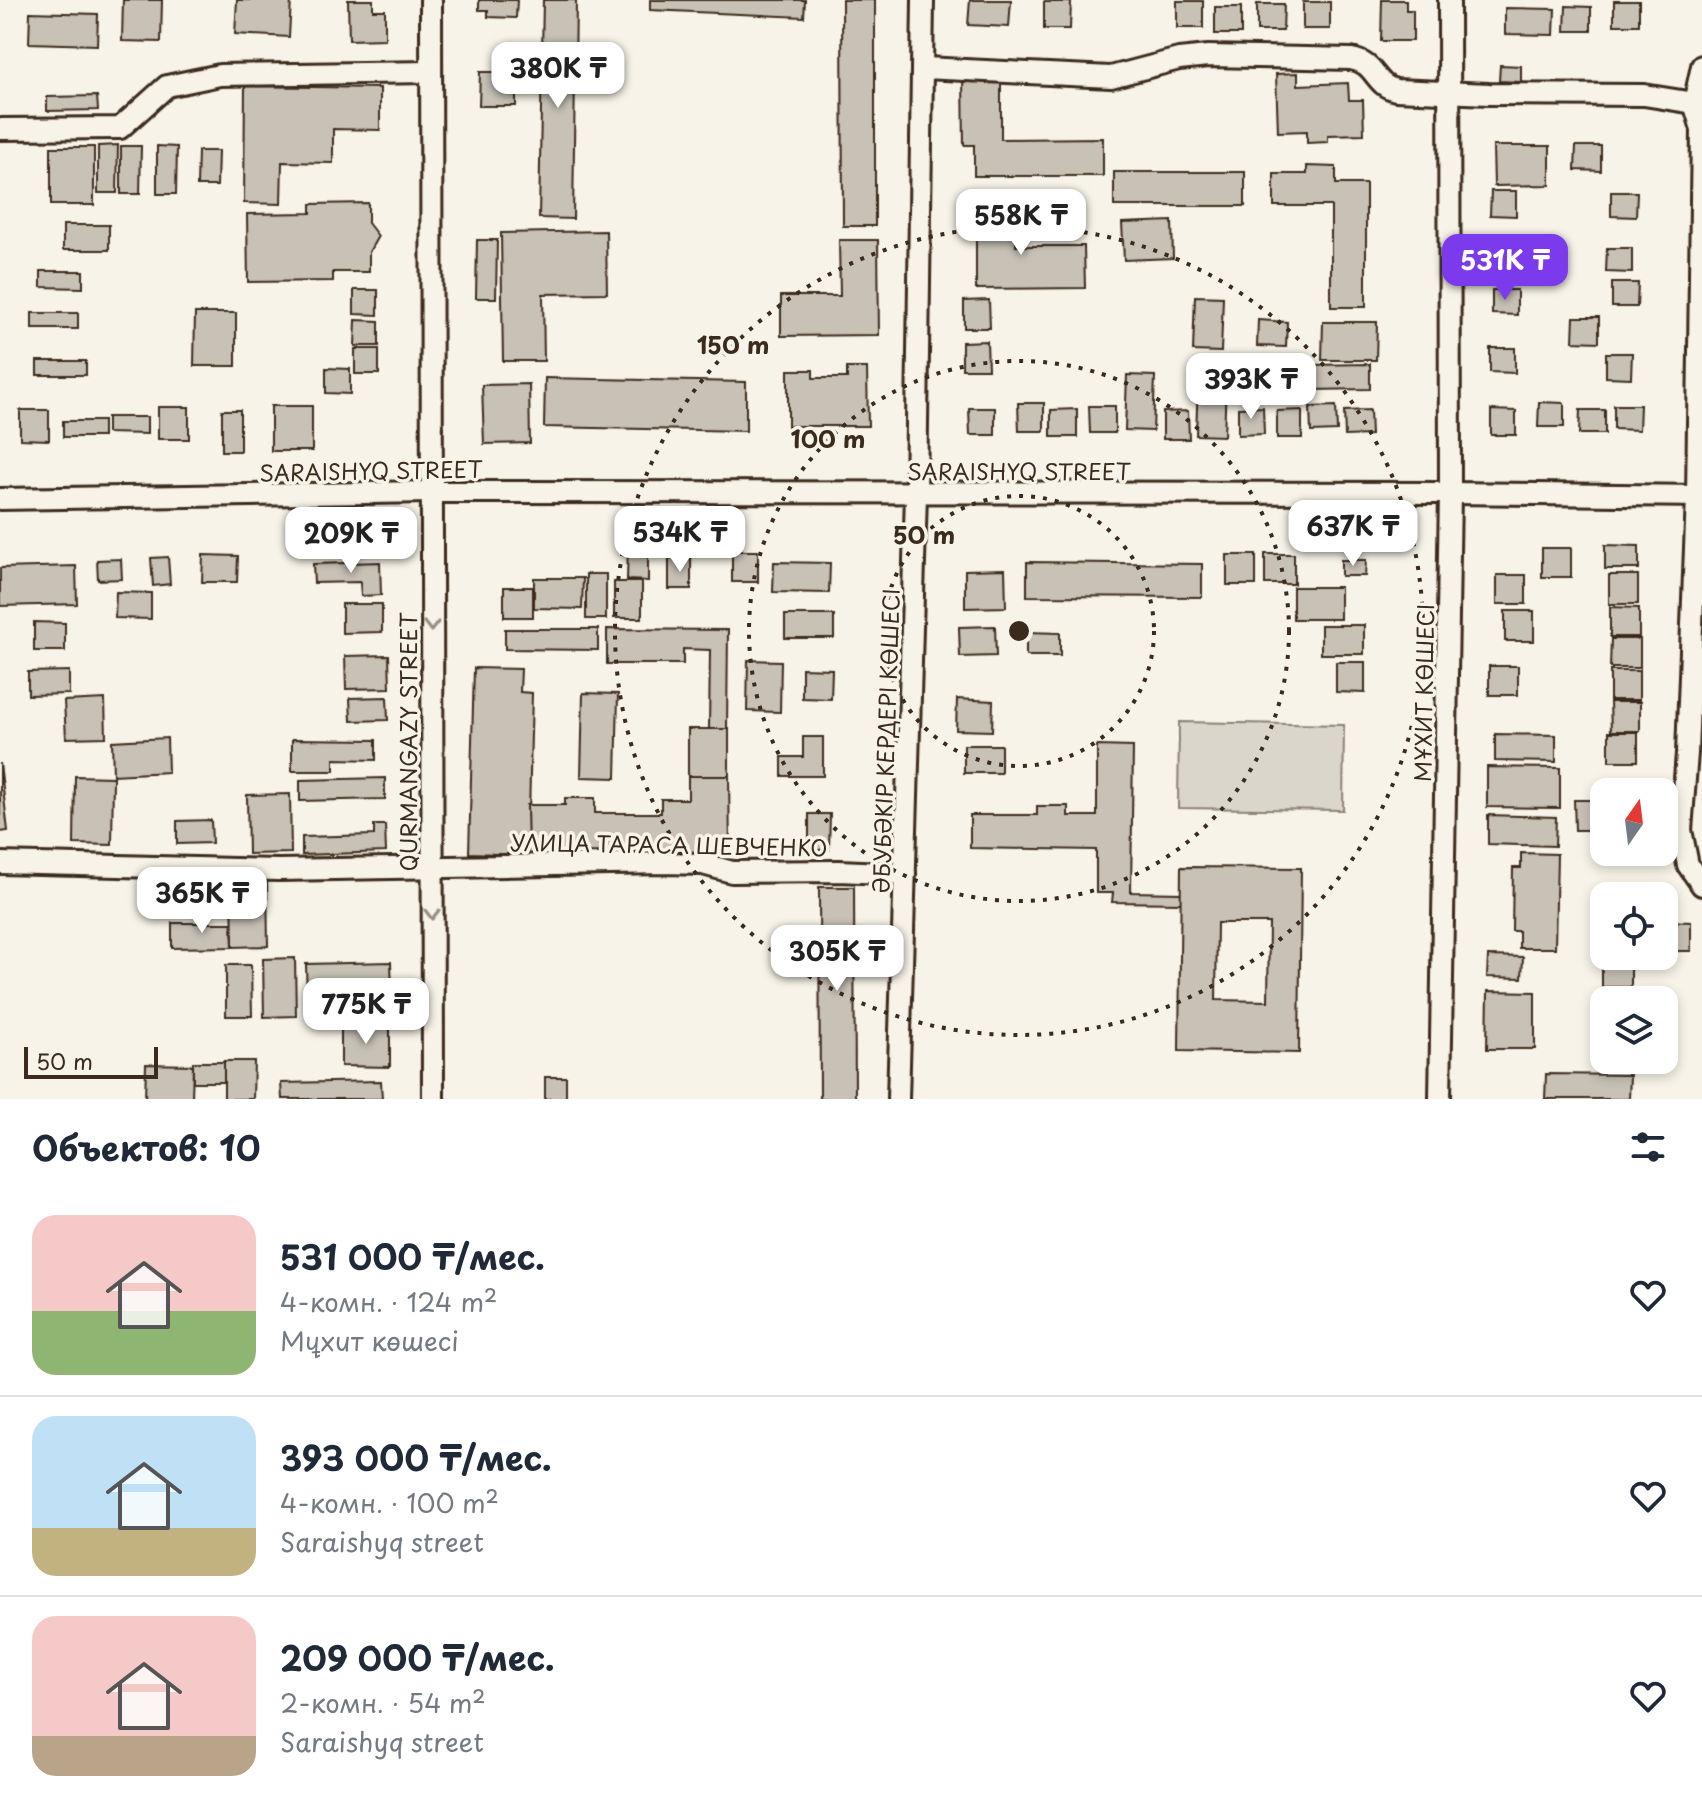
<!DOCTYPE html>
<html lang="ru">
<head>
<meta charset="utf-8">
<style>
	body { margin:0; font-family:"Playpen Sans",sans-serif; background:#f6f6f7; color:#1f2937; height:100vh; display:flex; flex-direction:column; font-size:30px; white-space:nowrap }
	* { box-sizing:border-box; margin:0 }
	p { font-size:26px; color:#747a83 }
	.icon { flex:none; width:44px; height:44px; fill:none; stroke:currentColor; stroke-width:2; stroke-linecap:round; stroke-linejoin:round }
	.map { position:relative; height:1099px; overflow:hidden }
	.details { display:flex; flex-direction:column; background:#fff; flex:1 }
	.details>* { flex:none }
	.needle { width:52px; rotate:14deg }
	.fabs { position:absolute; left:1590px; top:778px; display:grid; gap:16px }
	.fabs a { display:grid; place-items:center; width:88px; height:88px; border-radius:16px; background:#fff; box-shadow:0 4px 12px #0003; font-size:40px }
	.scale { position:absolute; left:24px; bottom:20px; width:134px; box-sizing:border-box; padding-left:8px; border:4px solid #3b2a1e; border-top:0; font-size:22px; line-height:28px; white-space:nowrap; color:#3b2a1e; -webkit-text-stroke:6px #f7f3e8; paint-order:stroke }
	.price { position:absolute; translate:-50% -68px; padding:0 18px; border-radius:16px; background:#fff; color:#222; font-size:26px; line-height:52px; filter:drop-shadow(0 2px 4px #0008) }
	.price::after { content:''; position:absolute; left:50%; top:48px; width:24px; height:18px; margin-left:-12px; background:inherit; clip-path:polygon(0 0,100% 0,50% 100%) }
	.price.current { background:#7c3aed; color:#fff }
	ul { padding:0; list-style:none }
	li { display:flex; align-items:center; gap:24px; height:200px; padding:0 32px }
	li+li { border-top:2px solid #e0e1e3 }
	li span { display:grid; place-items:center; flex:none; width:224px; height:160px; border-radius:24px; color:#555 }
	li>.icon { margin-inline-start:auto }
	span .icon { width:96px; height:96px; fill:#fffc; stroke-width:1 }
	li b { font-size:34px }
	h2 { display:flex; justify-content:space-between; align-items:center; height:96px; padding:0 32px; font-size:34px }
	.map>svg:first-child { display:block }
</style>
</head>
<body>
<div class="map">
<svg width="1702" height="1099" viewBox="0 0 1702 1099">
	<rect width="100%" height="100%" fill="#f7f3e8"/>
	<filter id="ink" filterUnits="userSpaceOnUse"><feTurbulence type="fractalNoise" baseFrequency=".0125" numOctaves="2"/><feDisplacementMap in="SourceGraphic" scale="16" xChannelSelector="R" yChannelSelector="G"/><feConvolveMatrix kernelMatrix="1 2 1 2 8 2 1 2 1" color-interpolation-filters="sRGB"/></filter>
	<g filter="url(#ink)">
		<!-- green -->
		<polygon fill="#dbd6cb" stroke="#8b8074" stroke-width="2" points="1179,722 1344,725 1343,810 1178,808"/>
		<!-- building -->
		<g fill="#c8c1b6" stroke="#3b2a1e" stroke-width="2" fill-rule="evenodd">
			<polygon points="123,0 162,0 161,42 122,41"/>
			<polygon points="237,0 291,0 289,37 235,34"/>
			<polygon points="348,0 373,0 373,10 385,10 385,39 349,40"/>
			<polygon points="479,0 517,0 516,18 488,17 488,10 479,10"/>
			<polygon points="543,0 576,0 573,219 539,218"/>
			<polygon points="650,0 805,0 804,17 650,10"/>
			<polygon points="842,0 875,0 875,226 843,226"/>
			<polygon points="970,0 1011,0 1009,27 968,25"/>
			<polygon points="1382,0 1406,0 1406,10 1413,10 1413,41 1381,41"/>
			<rect x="1177" y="1" width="26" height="27"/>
			<rect x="1614" y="1" width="25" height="24"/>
			<polygon points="1044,2 1071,2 1070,29 1044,29"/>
			<rect x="1303" y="2" width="27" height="27"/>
			<polygon points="1257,4 1284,4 1283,31 1257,31"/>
			<polygon points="1566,6 1591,7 1591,31 1565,31"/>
			<rect x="1215" y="7" width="26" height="27"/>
			<polygon points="1505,8 1555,9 1554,35 1505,34"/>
			<polygon points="30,12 98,14 97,45 29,43"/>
			<polygon points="1500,65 1521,66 1521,82 1499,81"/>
			<polygon points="480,72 516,72 516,106 479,106"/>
			<polygon points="1298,73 1298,85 1348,83 1349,100 1363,100 1364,134 1328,135 1328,142 1307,143 1307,131 1278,132 1276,74"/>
			<polygon points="963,78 1001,78 1001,139 1103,138 1103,176 974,176 974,145 964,145"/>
			<polygon points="245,86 380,88 380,130 333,129 333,163 282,162 281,204 244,203"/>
			<polygon points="97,96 98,110 47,111 47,97"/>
			<polygon points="118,145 117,193 98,193 98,146"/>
			<polygon points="121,146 141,146 140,194 121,194"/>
			<polygon points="157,146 177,147 176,194 157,194"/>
			<polygon points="1493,146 1550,146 1550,185 1494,186"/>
			<polygon points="1576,146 1601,146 1601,171 1575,170"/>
			<rect x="51" y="147" width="43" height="58"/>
			<polygon points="198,151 218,151 217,186 197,186"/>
			<polygon points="1307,166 1336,167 1336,184 1366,184 1366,307 1331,307 1331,206 1274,206 1274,174 1307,174"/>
			<rect x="1114" y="172" width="131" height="34"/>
			<polygon points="1491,191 1516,191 1516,216 1490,215"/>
			<polygon points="1611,192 1637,192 1636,217 1611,216"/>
			<polygon points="368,203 368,223 378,236 369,252 369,272 333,272 333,281 248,282 247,214 311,213 311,204"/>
			<polygon points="976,207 1016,207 1016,246 1084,246 1085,288 976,289"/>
			<polygon points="1172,221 1173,258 1124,260 1122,223"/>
			<rect x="63" y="225" width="46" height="25"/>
			<polygon points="606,231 607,293 543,294 544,361 503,361 501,233"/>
			<polygon points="477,240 497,240 496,298 476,298"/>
			<polygon points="839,240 878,240 879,335 781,336 781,296 840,296"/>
			<rect x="1493" y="244" width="25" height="24"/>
			<polygon points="1607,248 1632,248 1632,273 1606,272"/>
			<polygon points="41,271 83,271 83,288 41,287"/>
			<polygon points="1612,283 1638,283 1637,307 1612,307"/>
			<polygon points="354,290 378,290 378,315 354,314"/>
			<polygon points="1492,290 1517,290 1517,315 1492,314"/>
			<polygon points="1195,296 1223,297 1221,352 1193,351"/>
			<polygon points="989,300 990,328 964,328 964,301"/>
			<rect x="32" y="313" width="46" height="16"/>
			<polygon points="195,313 236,313 236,366 194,366"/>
			<polygon points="1574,317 1599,317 1599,342 1573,341"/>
			<polygon points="356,320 379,321 379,346 355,346"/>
			<polygon points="1258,320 1287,322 1286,347 1257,346"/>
			<polygon points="1323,322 1377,322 1376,360 1322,360"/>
			<polygon points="987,341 988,369 962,369 962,342"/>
			<polygon points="1490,348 1515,348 1515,373 1490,372"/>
			<rect x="355" y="349" width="24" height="25"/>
			<polygon points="1606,353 1632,353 1631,378 1606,377"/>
			<rect x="37" y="361" width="49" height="14"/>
			<polygon points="1370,364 1370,389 1310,390 1310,365"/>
			<polygon points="326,368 350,369 350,394 326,393"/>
			<polygon points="847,368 867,368 868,426 788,426 788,370 813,370 813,378 847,378"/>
			<polygon points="1127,375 1155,376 1153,431 1125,430"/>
			<polygon points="545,378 746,382 746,431 544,427"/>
			<polygon points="1198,380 1226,381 1224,436 1196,435"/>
			<polygon points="529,384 530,443 484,444 482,385"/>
			<polygon points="1539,402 1564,403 1564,427 1538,427"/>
			<polygon points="1018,403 1044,403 1044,431 1019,431"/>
			<polygon points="1614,405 1640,405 1639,430 1614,429"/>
			<rect x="271" y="406" width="41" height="45"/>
			<polygon points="1089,406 1115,406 1115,433 1090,433"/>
			<polygon points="1336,406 1337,431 1311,432 1310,407"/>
			<rect x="158" y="407" width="31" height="32"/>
			<polygon points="1263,407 1264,434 1238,435 1238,408"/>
			<polygon points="969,408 995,408 995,435 970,435"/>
			<polygon points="1077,409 1077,437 1051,437 1051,410"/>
			<polygon points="20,410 49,410 49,440 20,439"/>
			<rect x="222" y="410" width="18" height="41"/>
			<polygon points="1302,410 1302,438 1277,438 1277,411"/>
			<polygon points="1370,410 1371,435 1345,436 1344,411"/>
			<polygon points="1491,410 1516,411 1516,435 1491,435"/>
			<polygon points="1580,410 1605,410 1605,434 1579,434"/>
			<polygon points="1188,411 1189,439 1163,439 1163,412"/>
			<polygon points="107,417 147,417 147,434 107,433"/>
			<rect x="63" y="421" width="40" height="16"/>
			<polygon points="1605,545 1639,546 1639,569 1605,569"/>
			<polygon points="628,546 648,546 648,581 627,580"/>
			<rect x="1542" y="548" width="29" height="29"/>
			<rect x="732" y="551" width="26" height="31"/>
			<rect x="1265" y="554" width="29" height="30"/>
			<polygon points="203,555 238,556 237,582 202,582"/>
			<rect x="1227" y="555" width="29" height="30"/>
			<polygon points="168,557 170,584 153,586 151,558"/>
			<rect x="669" y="558" width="22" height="31"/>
			<polygon points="121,559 122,579 98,580 97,560"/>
			<polygon points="1341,560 1366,560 1365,576 1341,576"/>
			<polygon points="380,562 381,595 361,596 360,582 314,583 313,564"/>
			<polygon points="774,562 830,563 829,593 773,592"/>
			<polygon points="1027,562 1202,564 1202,597 1027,596"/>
			<polygon points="76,566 77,604 0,606 0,568"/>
			<polygon points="1005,569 1006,607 965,608 965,570"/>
			<rect x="586" y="574" width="20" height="45"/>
			<rect x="1497" y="575" width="29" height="29"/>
			<rect x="1609" y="575" width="29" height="29"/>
			<polygon points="534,578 583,578 582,609 534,608"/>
			<rect x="614" y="582" width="28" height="36"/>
			<rect x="504" y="587" width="29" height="30"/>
			<rect x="1293" y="587" width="47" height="32"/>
			<polygon points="116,592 151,593 151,619 115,618"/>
			<polygon points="342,604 382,604 382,632 342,633"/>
			<polygon points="1610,607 1639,608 1639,637 1610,637"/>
			<rect x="1505" y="611" width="29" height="30"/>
			<rect x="785" y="615" width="49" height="23"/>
			<polygon points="34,622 65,623 65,651 34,651"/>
			<rect x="1321" y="625" width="43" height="29"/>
			<polygon points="995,626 996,656 960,657 959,627"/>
			<polygon points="505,629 598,629 598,650 505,649"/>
			<polygon points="607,629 728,630 727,729 709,729 710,650 683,649 683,664 607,664"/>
			<polygon points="1026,632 1060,633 1060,656 1026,656"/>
			<polygon points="1611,639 1640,639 1640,668 1610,668"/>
			<polygon points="389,655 390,688 346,689 345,656"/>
			<polygon points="748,660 781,661 780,712 747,711"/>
			<polygon points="1336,662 1365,662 1365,693 1336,692"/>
			<rect x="1489" y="666" width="29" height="29"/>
			<polygon points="474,668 521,669 520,692 532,693 528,855 469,853"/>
			<polygon points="802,668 832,669 831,699 802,698"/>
			<polygon points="69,671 69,694 28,695 28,672"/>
			<rect x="1610" y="671" width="29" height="29"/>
			<polygon points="583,693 618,694 616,778 581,777"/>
			<polygon points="387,697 388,720 351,721 350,698"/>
			<polygon points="105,699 106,737 66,738 64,701"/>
			<polygon points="957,699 993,701 992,731 956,730"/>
			<polygon points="1610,702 1640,702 1640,731 1611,731"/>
			<rect x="688" y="729" width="41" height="47"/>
			<rect x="1609" y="732" width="29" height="29"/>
			<polygon points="1495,734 1556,735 1556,762 1495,761"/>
			<polygon points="803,737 823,737 823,776 782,776 782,757 803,757"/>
			<polygon points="167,738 168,772 113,775 112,741"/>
			<polygon points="292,739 376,740 376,760 334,759 334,771 292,771"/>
			<rect x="964" y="745" width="37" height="28"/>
			<polygon points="1097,746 1133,747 1131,892 1181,893 1181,903 1112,902 1113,893 1096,893 1096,850 970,848 970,815 1037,815 1037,806 1068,806 1068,816 1097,816"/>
			<polygon points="0,763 8,831 0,832"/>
			<polygon points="1487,767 1560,768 1560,808 1487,807"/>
			<polygon points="75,776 113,777 112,845 74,844"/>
			<polygon points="688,776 729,776 730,854 528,855 527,805 565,805 565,798 595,798 595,813 661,813 661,799 688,799"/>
			<polygon points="385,778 385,799 300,801 300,780"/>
			<polygon points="290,794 291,853 248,854 247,795"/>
			<polygon points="1574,800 1604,800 1604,830 1575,830"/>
			<polygon points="809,814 830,814 829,850 809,850"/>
			<polygon points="1488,815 1556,817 1555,846 1488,844"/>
			<polygon points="211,820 212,843 177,844 177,821"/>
			<polygon points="374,825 385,825 386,852 302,855 302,837 374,835"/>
			<polygon points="1521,853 1557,854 1555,948 1519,948 1519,931 1512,931 1513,868 1521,868"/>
			<path d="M1181,867L1301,868L1299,1053L1179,1051ZM1217,923H1269L1268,1001L1216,1000Z"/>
			<polygon points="267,883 268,946 233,947 232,884"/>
			<polygon points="819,887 854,887 855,1099 820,1099"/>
			<polygon points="1664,921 1691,922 1691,951 1664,951"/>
			<polygon points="172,923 232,923 233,947 172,948"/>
			<polygon points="1488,956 1523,957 1522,978 1487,977"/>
			<polygon points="1602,957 1631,958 1631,987 1602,987"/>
			<polygon points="295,958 296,1016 264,1017 263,959"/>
			<polygon points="391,962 392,992 356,993 356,1001 307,1002 306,964"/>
			<polygon points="226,965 251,965 252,1016 226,1016"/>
			<polygon points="1488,991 1535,992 1535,1049 1487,1049"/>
			<polygon points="1601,995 1630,995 1630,1000 1604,1000 1604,1024 1601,1024"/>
			<polygon points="341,1026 390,1027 390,1067 341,1066"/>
			<polygon points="224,1061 254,1061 253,1099 224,1099"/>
			<rect x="193" y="1062" width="31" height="20"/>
			<polygon points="146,1064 193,1065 192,1098 145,1099"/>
			<polygon points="1546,1074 1630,1075 1629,1099 1545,1099"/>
			<rect x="545" y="1077" width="21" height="22"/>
			<polygon points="381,1081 382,1099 282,1099 281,1083"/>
		</g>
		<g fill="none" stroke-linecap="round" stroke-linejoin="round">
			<!-- minor casing -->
			<g stroke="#3b2a1e" stroke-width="26">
				<g id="minor">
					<polyline points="431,0 433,1099"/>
					<polyline points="1702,66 1694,103 1702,129 1697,497 1687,753 1681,830 1688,865 1702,885"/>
					<path d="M924,68L1111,77L1179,59L1208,56L1351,59C1377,63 1373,85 1396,90L1489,94L1644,95L1694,103"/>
					<polyline points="0,129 120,128 167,86 220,75 431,72"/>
					<polyline points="0,499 431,492 1450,493 1702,496"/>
					<polyline points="0,863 279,870 665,863 703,864 732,872 839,871 905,874"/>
					<polyline points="898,1099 916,494 923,0"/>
					<polyline points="1440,1099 1450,493 1449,0"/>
				</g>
			</g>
			<!-- minor -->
			<use href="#minor" stroke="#f7f3e8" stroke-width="20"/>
		</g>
		<!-- one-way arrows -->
		<defs><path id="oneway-chevron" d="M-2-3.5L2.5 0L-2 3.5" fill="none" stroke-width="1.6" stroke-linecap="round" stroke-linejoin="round" transform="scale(2)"/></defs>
		<g stroke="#998e83">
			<use href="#oneway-chevron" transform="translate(431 626) rotate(90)"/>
			<use href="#oneway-chevron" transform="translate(432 914) rotate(90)"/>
		</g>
	</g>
	<!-- distance rings -->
	<g fill="none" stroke="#3b2a1e" stroke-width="4" stroke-dasharray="4 8">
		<circle cx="1019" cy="631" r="135"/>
		<circle cx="1019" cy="631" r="270"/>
		<circle cx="1019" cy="631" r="404"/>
	</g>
	<g text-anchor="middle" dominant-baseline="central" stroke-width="7" stroke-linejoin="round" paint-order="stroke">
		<!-- street labels -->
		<g font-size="22" fill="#3b2a1e" stroke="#f7f3e8">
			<text transform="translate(371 470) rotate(-1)">SARAISHYQ STREET</text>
			<text x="1019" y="470">SARAISHYQ STREET</text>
			<text transform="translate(1423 693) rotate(-89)">МҰХИТ КӨШЕСІ</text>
			<text transform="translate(885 741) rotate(-88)">ӘБУБӘКІР КЕРДЕРІ КӨШЕСІ</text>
			<text transform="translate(407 742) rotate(-90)">QURMANGAZY STREET</text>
			<text transform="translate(669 844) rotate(1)">УЛИЦА ТАРАСА ШЕВЧЕНКО</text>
		</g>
	</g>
	<circle cx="1019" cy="631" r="12" fill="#3b2a1e" stroke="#f7f3e8" stroke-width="4"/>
	<g font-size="24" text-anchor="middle" font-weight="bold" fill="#3b2a1e" stroke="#f7f3e8" stroke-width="7" stroke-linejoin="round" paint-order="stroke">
		<text x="733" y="354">150 m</text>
		<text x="828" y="448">100 m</text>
		<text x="924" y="544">50 m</text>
	</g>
</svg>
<div class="fabs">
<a><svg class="needle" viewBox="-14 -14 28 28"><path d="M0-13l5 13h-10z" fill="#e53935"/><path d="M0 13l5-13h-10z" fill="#747a83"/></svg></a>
<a><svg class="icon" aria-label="locate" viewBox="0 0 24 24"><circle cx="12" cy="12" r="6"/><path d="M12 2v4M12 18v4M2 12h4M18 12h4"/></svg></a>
<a><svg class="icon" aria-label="layers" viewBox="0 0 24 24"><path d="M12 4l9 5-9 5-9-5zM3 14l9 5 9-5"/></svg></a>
</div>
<div class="scale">50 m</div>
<b class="price" style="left:558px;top:110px">380K ₸</b>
<b class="price" style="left:1021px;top:257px">558K ₸</b>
<b class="price current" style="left:1505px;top:302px">531K ₸</b>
<b class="price" style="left:1251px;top:421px">393K ₸</b>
<b class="price" style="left:1353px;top:568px">637K ₸</b>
<b class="price" style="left:680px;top:574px">534K ₸</b>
<b class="price" style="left:351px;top:575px">209K ₸</b>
<b class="price" style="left:202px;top:935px">365K ₸</b>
<b class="price" style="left:837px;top:993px">305K ₸</b>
<b class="price" style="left:366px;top:1046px">775K ₸</b>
</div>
<section class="details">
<h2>Объектов: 10<svg class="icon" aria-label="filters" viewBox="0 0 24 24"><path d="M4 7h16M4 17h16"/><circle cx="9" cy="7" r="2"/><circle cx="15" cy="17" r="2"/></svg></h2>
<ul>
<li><span style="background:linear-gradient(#f6c9c9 60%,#8fb573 0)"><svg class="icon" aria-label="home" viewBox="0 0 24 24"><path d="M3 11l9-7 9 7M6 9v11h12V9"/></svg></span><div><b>531 000 ₸/мес.</b><p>4-комн. · 124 m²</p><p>Мұхит көшесі</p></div><svg class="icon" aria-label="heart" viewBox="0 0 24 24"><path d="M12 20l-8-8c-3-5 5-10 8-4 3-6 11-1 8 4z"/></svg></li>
<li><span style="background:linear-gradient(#bfe0f5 70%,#c2b280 0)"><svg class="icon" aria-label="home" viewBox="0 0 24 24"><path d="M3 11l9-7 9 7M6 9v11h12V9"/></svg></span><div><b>393 000 ₸/мес.</b><p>4-комн. · 100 m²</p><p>Saraishyq street</p></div><svg class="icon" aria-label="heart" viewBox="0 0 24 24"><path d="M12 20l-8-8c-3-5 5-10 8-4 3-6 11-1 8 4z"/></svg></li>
<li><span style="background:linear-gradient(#f6c9c9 75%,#b9a48a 0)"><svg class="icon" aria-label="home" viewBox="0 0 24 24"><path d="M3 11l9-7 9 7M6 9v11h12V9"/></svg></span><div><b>209 000 ₸/мес.</b><p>2-комн. · 54 m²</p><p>Saraishyq street</p></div><svg class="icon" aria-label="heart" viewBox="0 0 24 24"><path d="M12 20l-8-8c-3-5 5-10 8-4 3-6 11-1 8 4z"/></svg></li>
</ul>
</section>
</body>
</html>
